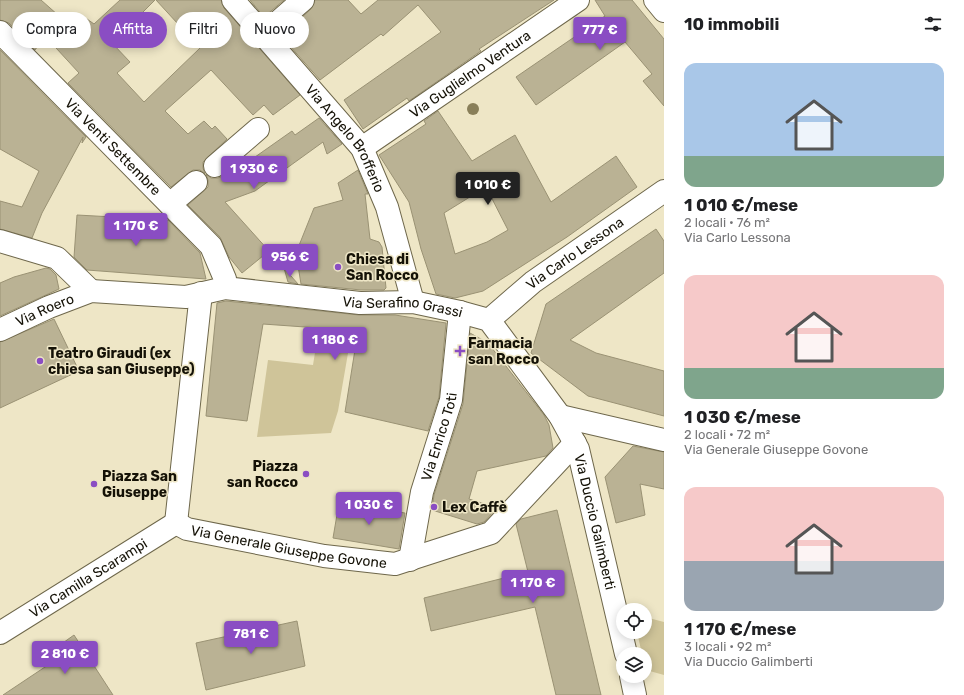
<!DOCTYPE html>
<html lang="it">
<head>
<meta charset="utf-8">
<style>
	body { margin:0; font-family:Rubik,sans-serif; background:#f6f6f6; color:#202124; height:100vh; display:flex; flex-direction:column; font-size:15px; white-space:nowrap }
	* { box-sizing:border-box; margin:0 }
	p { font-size:13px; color:#757577 }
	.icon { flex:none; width:22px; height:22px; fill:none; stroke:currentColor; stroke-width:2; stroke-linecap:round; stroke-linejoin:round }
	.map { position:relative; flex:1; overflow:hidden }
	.side { display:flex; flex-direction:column; background:#fff; width:300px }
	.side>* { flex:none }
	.banner { position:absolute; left:12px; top:12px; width:380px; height:36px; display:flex; gap:8px }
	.controls { position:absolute; left:616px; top:603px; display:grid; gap:8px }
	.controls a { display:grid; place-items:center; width:36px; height:36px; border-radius:50%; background:#fff; box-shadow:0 2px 10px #0003; font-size:20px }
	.price { position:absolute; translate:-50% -34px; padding:0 9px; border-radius:4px; background:#8a4dc3; color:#fff; font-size:13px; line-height:26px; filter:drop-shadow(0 1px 2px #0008) }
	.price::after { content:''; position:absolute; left:50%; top:24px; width:12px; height:9px; margin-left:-6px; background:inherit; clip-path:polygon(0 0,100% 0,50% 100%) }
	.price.active { background:#222; color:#fff }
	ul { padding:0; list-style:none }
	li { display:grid; align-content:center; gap:8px; height:212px; padding:0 20px }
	li span { display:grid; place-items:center; height:124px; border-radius:12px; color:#555 }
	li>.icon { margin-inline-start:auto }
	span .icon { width:72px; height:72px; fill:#fffc; stroke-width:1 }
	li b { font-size:17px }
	h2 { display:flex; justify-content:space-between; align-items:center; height:48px; padding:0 20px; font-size:17px }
	.chip { padding:0 14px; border-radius:18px; background:#fff; box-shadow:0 2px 10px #0003; font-size:14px; line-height:36px }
	.chip.active { background:#8a4dc3; color:#fff }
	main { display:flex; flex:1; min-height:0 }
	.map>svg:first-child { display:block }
</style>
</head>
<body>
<main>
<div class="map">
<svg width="664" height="695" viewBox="0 0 664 695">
	<rect width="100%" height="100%" fill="#eee6c6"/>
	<!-- green -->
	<g fill="#cfc499">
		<polygon points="319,328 352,330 338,411 331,433 257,437 268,360 313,365"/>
		<polygon points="645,617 664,622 664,675 646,670 645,654 642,654 637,632 645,632"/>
	</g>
	<!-- building -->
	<g fill="#bab294" stroke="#9a9274" fill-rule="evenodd">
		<polygon points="0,0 41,0 76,31 87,19 94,24 120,0 155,0 112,43 130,62 117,73 144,102 200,48 156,0 221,0 224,8 300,95 273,115 264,105 253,115 211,70 165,111 188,134 204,121 212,129 215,126 227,139 203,162 203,168 205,174 200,170 193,170 171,187 68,83 79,73 45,36 35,50 9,23 0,20"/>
		<polygon points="250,0 284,0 264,17"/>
		<polygon points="315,0 348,0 361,14 378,0 554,0 479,49 481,51 409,101 407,98 363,129 344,100 441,32 418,5 383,36 381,34 320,80 281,36 311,9"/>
		<polygon points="595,0 632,0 664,39 664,106 643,81 652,74 625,42 536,105 516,77 605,16"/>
		<polygon points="0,50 86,137 82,143 83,137 42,213 32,238 0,229 0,201 22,207 39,171 0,149"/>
		<path d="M438,111L472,161L515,135L551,202L616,156L637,187L567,237L483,291L455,298L436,294L421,249L409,202L379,155L426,124L424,121ZM486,187L508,230L487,242L455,254L444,213Z"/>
		<polygon points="319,118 342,144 327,154 323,142 255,191 225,202 269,251 242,273 229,257 220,237 188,205 208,187 208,180 206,174 211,178 218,178 223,176 244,157 248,162 292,131 295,135"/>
		<polygon points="358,170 368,194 365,194 370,239 379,242 382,247 386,288 384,290 361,290 301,284 296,253 314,208 343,200 338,183"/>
		<polygon points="77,215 168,220 200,253 206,279 87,270 74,257"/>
		<polygon points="656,229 664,241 664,273 570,340 596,353 664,371 664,416 588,396 531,353 546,304"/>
		<polygon points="46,268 50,269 56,275 59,289 0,316 0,283 14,277"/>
		<polygon points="284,268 298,284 288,282"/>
		<polygon points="226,301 359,315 395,315 446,323 439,397 428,431 345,412 358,331 319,328 263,324 247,421 206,416 217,303"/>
		<polygon points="54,319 79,371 0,408 0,342"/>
		<polygon points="470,333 488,343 544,415 549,425 553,448 546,456 477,471 469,499 497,508 484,522 477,524 432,510 434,495 463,404"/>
		<polygon points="633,446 664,452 664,489 640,484 645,515 616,523 605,477"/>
		<polygon points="339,503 405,513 399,549 333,538"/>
		<polygon points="557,510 601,695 556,695 535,607 431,631 424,598 528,572 516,524 521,519"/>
		<polygon points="297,621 305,666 206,690 196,643"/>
		<polygon points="74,635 113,695 3,695 51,663 46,655"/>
	</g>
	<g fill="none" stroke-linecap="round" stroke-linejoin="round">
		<!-- minor casing -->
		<g stroke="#6e674b" stroke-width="24">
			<g id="minor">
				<path id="s1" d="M233,0L362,148L387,207L413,302"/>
				<path id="s2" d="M0,32L211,246L225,279V288"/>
				<polyline points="264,34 303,0"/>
				<path id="s3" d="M362,148L578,0"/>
				<polyline points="215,166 258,129"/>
				<polyline points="170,204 196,182"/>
				<polyline points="0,241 57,258 91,291"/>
				<path id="s4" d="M489,320L533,282L664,191"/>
				<path id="s5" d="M0,330L49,307L91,291L186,297L225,288L360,303L413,302L460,312L489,320L560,416L578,449L626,654"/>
				<polyline points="560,416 664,440"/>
				<path id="s6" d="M176,523L187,529L324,556L395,564L491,533L575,443"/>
				<polyline points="176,523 201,293"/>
				<path id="s7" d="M410,560L422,492L451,400L460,312"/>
				<path id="s8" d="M0,633L176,523"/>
				<polyline points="631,676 635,695"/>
			</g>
		</g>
		<!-- major casing -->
		<g stroke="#6e674b" stroke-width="24">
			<polyline id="major" points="655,0 664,11"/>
		</g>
		<!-- minor -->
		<use href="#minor" stroke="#fff" stroke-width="22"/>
		<!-- major -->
		<use href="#major" stroke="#fff" stroke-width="22"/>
	</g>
	<!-- trees -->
	<circle fill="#897f59" cx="473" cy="109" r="6"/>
	<!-- markers -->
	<g fill="#8a4dc3" stroke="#eee6c6" stroke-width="1.5">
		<circle cx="338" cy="267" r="4"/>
		<path d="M458 345h4v4h4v4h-4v4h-4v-4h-4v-4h4z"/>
		<circle cx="40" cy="361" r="4"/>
		<circle cx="306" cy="474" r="4"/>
		<circle cx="94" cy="484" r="4"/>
		<circle cx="434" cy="507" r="4"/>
	</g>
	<g text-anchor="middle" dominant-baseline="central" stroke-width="3" stroke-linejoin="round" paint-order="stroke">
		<!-- street labels -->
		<g font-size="14" fill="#151207" stroke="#eee6c6">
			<text stroke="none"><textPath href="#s3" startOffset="131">Via Guglielmo Ventura</textPath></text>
			<text stroke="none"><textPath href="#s1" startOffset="179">Via Angelo Brofferio</textPath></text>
			<text stroke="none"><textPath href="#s2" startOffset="161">Via Venti Settembre</textPath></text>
			<text stroke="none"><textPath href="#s4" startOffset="109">Via Carlo Lessona</textPath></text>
			<text stroke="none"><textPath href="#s5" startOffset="413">Via Serafino Grassi</textPath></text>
			<text stroke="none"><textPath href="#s5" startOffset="49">Via Roero</textPath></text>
			<text stroke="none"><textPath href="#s7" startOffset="127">Via Enrico Toti</textPath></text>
			<text stroke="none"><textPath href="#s5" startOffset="733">Via Duccio Galimberti</textPath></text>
			<text stroke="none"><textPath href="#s6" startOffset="116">Via Generale Giuseppe Govone</textPath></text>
			<text stroke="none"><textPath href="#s8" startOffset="104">Via Camilla Scarampi</textPath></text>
		</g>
		<!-- poi labels -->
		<g font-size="14" font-weight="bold" fill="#151207" stroke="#eee6c6" text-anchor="start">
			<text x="346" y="259">Chiesa di<tspan x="346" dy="16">San Rocco</tspan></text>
			<text x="468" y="343">Farmacia<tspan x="468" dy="16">san Rocco</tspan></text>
			<text x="48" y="353">Teatro Giraudi (ex<tspan x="48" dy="16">chiesa san Giuseppe)</tspan></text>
			<text x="298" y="466" text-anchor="end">Piazza<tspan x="298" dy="16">san Rocco</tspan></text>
			<text x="102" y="476">Piazza San<tspan x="102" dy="16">Giuseppe</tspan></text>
			<text x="442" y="507">Lex Caffè</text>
		</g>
	</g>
</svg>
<div class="controls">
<a><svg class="icon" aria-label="locate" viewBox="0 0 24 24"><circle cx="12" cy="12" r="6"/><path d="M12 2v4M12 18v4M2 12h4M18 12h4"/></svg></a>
<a><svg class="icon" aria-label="layers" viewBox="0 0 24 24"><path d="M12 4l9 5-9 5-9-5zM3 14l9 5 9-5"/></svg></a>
</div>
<b class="price" style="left:600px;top:51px">777 €</b>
<b class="price" style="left:254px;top:190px">1 930 €</b>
<b class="price active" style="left:488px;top:206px">1 010 €</b>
<b class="price" style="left:136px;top:247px">1 170 €</b>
<b class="price" style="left:290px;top:278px">956 €</b>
<b class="price" style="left:335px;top:361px">1 180 €</b>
<b class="price" style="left:369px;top:526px">1 030 €</b>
<b class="price" style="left:533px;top:604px">1 170 €</b>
<b class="price" style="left:251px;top:655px">781 €</b>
<b class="price" style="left:65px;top:675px">2 810 €</b>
<div class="banner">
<a class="chip">Compra</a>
<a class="chip active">Affitta</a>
<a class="chip">Filtri</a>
<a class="chip">Nuovo</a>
</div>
</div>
<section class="side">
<h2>10 immobili<svg class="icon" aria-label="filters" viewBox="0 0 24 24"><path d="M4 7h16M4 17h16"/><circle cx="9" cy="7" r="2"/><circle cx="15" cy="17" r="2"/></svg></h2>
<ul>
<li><span style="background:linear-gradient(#a9c7e8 75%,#7fa58c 0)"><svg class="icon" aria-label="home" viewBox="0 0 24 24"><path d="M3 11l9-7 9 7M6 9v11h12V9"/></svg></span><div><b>1 010 €/mese</b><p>2 locali · 76 m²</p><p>Via Carlo Lessona</p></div></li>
<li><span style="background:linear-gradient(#f6c9c9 75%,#7fa58c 0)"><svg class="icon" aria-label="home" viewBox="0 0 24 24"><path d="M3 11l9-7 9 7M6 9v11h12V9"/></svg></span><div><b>1 030 €/mese</b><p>2 locali · 72 m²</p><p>Via Generale Giuseppe Govone</p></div></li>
<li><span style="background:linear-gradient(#f6c9c9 60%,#9aa5b1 0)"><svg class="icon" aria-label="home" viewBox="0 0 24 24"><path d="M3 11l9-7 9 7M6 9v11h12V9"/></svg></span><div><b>1 170 €/mese</b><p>3 locali · 92 m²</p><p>Via Duccio Galimberti</p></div></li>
</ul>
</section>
</main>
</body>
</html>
